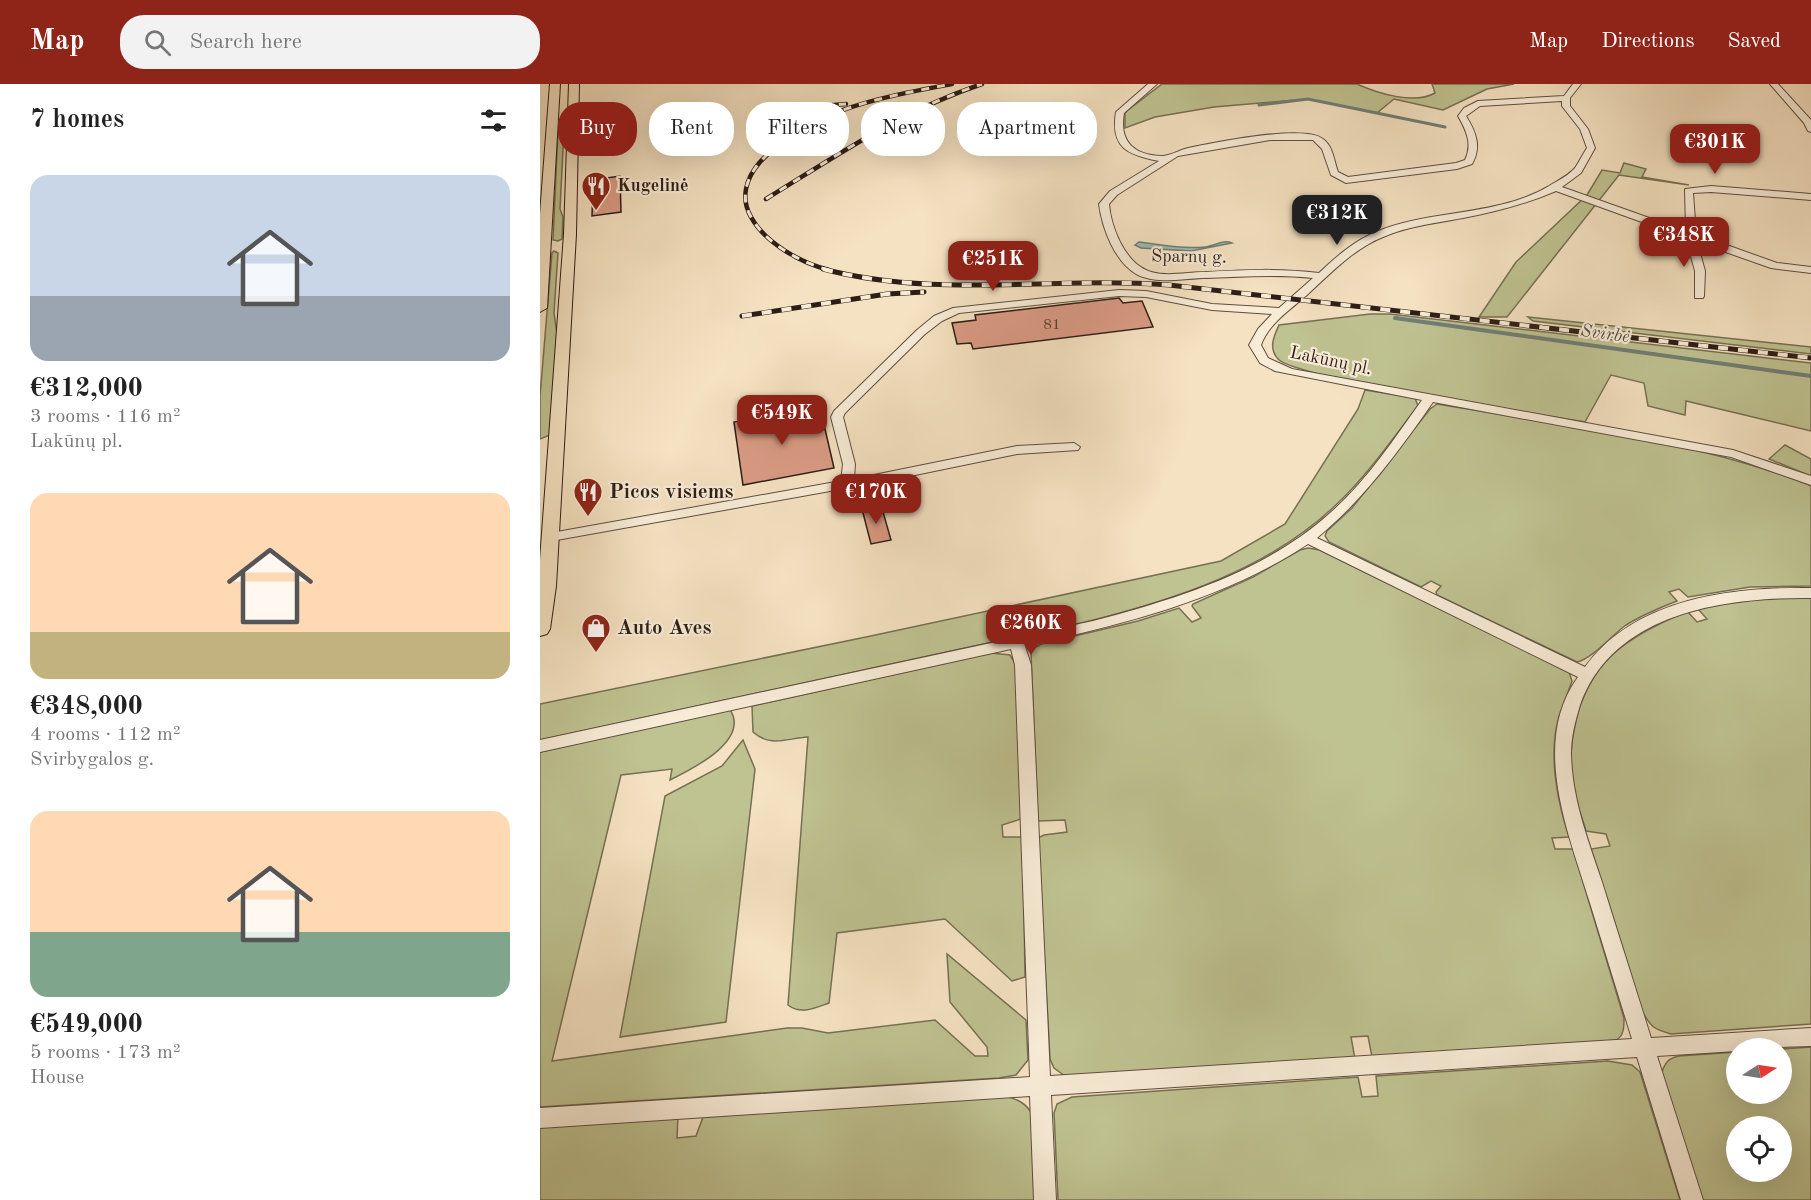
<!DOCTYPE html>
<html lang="en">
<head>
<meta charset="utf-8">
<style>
	body { margin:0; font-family:"Old Standard TT",serif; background:#f2f2f2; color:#222; height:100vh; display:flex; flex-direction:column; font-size:22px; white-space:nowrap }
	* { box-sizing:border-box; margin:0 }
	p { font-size:20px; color:#767676 }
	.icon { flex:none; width:33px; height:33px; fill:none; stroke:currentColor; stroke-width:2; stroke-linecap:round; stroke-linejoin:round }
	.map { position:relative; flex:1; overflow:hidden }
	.panel { display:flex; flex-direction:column; background:#fff; width:540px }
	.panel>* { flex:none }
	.top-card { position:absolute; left:18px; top:18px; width:570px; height:54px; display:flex; gap:12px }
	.needle { width:39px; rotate:78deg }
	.fabs { position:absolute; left:1186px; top:954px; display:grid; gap:12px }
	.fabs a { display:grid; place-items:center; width:66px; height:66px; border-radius:50%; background:#fff; box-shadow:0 6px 24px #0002; font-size:30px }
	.price { position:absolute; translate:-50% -51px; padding:0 14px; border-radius:12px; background:#8f2418; color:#fff; font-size:20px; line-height:39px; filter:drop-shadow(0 2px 3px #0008) }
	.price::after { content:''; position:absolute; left:50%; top:36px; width:18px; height:14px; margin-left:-9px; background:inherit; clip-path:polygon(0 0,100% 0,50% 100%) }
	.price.selected { background:#222; color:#fff }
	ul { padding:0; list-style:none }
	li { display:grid; align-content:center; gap:12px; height:318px; padding:0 30px }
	li span { display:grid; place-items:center; height:186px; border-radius:18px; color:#555 }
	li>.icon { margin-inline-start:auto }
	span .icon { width:108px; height:108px; fill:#fffc; stroke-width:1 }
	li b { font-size:26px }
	h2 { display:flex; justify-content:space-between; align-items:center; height:72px; padding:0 30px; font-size:26px }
	.pill { padding:0 21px; border-radius:24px; background:#fff; box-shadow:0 6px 24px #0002; font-size:21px; line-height:54px }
	.pill.selected { background:#8f2418; color:#fff }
	header { display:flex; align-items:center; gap:36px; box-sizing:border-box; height:84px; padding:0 30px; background:#8f2418; color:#fff }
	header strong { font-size:28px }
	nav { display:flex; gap:33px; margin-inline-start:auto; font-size:21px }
	.search { width:420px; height:54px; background:#f2f2f2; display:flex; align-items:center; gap:15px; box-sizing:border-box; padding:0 21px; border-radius:24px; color:#767676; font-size:22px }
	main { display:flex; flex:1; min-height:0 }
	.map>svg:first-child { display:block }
</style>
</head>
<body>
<header>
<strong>Map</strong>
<div class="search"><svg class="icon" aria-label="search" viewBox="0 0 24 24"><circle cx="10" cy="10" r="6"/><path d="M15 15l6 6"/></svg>Search here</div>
<nav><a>Map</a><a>Directions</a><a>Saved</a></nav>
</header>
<main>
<section class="panel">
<h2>7 homes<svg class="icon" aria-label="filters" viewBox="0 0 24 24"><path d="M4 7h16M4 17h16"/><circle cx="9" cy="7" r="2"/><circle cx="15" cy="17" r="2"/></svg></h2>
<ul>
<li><span style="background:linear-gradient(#c9d6e8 65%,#9aa5b1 0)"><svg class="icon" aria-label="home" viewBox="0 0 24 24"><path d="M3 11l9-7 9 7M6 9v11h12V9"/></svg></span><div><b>€312,000</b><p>3 rooms · 116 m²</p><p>Lakūnų pl.</p></div></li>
<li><span style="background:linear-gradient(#ffd9b3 75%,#c2b280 0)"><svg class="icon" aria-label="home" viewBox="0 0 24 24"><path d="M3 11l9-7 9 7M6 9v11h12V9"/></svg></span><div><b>€348,000</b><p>4 rooms · 112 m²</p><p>Svirbygalos g.</p></div></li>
<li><span style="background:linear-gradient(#ffd9b3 65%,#7fa58c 0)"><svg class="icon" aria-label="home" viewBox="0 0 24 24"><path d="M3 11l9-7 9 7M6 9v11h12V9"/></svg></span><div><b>€549,000</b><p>5 rooms · 173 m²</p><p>House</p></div></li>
</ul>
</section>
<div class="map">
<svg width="1271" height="1116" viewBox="0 0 1271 1116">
	<rect width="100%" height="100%" fill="#f5e2c2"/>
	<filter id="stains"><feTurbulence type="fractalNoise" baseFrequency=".00333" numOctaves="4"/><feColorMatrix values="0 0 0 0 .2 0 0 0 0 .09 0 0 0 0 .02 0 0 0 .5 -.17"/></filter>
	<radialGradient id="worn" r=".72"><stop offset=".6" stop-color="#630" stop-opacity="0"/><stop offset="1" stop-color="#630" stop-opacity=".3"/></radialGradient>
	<!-- green -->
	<g fill="#bfc291" stroke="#767054" stroke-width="1.5" fill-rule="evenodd">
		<path d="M622,0H817C837,9 874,21 895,9L892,0H974L947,5L903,26L854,15L837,29L768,15L674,23L615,33L585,44V29L588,26Z"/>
		<polygon points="21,45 24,46 20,125 23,133 22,155 18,157 13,156 18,46"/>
		<polygon points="1084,79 1106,85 1102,93 1149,101 1079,91 967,233 939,233 976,178 1047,111 1062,86 1080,89"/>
		<polygon points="14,167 18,169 14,229 18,257 10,351 0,355 0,312 12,169"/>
		<path d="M830,230H850L1271,279V347L1146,317L1145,331L1108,322L1104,299L1071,291L1045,338C1001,330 757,295 738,275C728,264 734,252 739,241Z"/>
		<polygon points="988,233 1271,263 1271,270 993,237"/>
		<path d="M825,306L875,314L878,322C853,354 829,389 799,418C731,485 632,517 541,539L0,656V620L326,553L681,477L745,440L818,325Z"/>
		<path d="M897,320C1021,341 1149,355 1267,400L1271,402V502L1210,503L1148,513L1139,505L1129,508L1137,517C1119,524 1102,531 1086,541C1072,551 1052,575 1037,578L897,511L896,508L901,502L891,497L881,503L789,458L785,452L787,447L812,424L890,325Z"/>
		<polygon points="1245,361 1271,375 1271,392 1229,375"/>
		<path d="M768,464L780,466L1029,588L1032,597C1028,609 1023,620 1019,632C1008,671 1017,716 1029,753L1012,754L1015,765H1033L1084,934C1084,944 1084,952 1075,957L832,973L828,952L811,953L815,975L525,992L514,984L510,975L498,754L504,751L527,748L525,736L498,737L491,569L494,564L501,560L598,537L639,524L652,538L661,534L652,522L653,520L713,493L760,466Z"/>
		<path d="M1271,513V940L1131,950C1114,945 1112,944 1103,929L1051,765L1070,762L1066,750L1046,747C1043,736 1038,724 1035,712C1024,665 1036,605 1072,571C1094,551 1121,539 1147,527L1157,538L1167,535L1158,525L1209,514Z"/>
		<path d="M451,569L470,571L476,581L481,735L462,741L463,753H483L485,893L472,897L405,835L297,849L289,919C275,924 261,931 248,921L268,653C247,654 231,664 213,648L212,622Z"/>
		<path d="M189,624C212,656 152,685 130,696L132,685L81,691L12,977L247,944H262L288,949L395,936L435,972H448L447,963L410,918L407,870L486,936L488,976L476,991L459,994L0,1023V668Z"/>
		<polygon points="203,656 215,685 186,938 80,953 125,712 182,682"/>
		<path d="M1271,963V1116H1161L1121,991C1124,981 1127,974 1139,972L1197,968V1010H1242V965ZM1197,1042H1242V1088H1197Z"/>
		<polygon points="1068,977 1092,981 1100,988 1140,1116 518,1116 514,1029 517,1020 532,1013 818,993 822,1013 838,1012 836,992"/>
		<path d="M465,1012C477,1015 486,1019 492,1030L495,1116H0V1042L138,1032L137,1054L156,1052L163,1033Z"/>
	</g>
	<!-- water -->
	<path fill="#9cbeb4" stroke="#707e75" stroke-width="1.5" d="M599,158C621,161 643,165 665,163C675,162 683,155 692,159L651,167L601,164L595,161Z"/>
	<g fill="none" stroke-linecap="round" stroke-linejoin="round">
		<!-- stream-far1 -->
		<polyline stroke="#707e75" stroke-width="3" points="719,21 768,15 905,43"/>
		<!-- stream -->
		<polyline stroke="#707e75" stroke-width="4" points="855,234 1271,292"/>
	</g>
	<!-- building -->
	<g fill="#da9b85" stroke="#2d1d16" stroke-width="1.5">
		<polygon points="80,92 81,128 52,132 53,96"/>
		<polygon points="579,214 583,219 602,217 613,243 433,265 431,259 417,260 412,239 436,236 435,231"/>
		<polygon points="271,325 273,334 282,332 294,384 203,401 194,338"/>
		<polygon points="341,421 351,456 331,460 322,425"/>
	</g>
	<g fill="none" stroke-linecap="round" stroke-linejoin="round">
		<!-- minor casing -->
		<g stroke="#5f4e41" stroke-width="2">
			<g id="minor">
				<path d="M608,0H617L584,29C579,57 593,71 622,72C629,72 640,66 648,64C672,59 765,40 783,55C793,62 794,77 798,88L808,93L916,79L925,76C933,60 926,46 918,32L924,24L938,17L1024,12L1033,0H1041L1030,14V22L1048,45L1055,64L1041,89L1022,103L1146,147L1145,105L1171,102L1271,110V116L1171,108L1153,109L1156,150L1237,179L1271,183V189L1231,184L1157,158L1165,187L1164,212L1163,214H1155V187L1146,154L1016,107C986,120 955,128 923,134C897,139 868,142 843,153C813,165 790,190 767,211C750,226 729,239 721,261L728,274L752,285L1193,366L1271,392V401L1191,373L893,318C859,367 824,415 777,454L1045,583C1095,514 1192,503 1271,504V514C1186,513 1073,528 1040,621C1035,638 1031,653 1031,670C1032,715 1048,756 1062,798C1078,850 1095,902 1111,954L1271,944V962L1197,964V967L1117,972L1163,1116H1141L1097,973L511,1011L516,1116H494L490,1012L0,1044V1024L490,993L475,581L471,565L0,668V656L553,537C636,515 724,488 789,430C826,398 854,355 882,316L735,287L720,279L709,261L718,245L732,230L672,226L606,213L579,212L419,229L402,237L385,250L305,329L303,333L315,380L314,395L477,362L534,359L540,363L538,366L477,370L346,397L11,457L4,453L11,449L301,397L303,380L291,333L294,327L377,246L394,232L413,224L579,206L606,207L672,220L739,224L773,194C736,190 699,193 662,194C642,195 618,200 598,191C575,179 562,144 559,120L570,107L619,77C588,71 570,64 576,28ZM1022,17V22L1040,45L1047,64C1043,70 1039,78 1035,84C1028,92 1017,97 1009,102C957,133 890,125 836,148C814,157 796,173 779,189C741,184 703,186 665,188C647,188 622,194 606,186C584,176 571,143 569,120L577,111L638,72L730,56H773L782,65L791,91L806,99L917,85L932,80C942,63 936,48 926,32L940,22ZM768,460L1038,593C990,659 1029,750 1050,819C1064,864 1078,910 1092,955L510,992L491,581L485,562C584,540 683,516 768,460Z"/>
				<polygon points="1230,0 1238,0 1271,36 1271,48 1268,47 1264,39"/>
			</g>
		</g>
		<!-- major casing -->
		<g stroke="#2d1d16" stroke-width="2">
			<g id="major">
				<polygon points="10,0 20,0 7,224 0,228 0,130"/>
				<polygon points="29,0 39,0 36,150 16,502 10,545 7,550 0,552 0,476 24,150"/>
			</g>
		</g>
		<!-- minor -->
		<use href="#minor" fill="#f8ecd7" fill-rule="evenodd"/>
		<!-- major -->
		<use href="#major" fill="#f5e2c2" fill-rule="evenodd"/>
		<!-- rail-far1 casing -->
		<g stroke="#2d1d16" stroke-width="4.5">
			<g id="rail-far1">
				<polyline points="235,26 306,20"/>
				<path d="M226,115C296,72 363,26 442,0"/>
				<path d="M289,186C261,179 225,159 211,133C200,114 206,94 220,78C269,25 344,13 412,0"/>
			</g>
		</g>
		<!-- rail casing -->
		<g stroke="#2d1d16" stroke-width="5">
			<g id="rail">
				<path d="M283,185C397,215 513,192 629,201L1271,274"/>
				<polyline points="202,232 347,210 384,208"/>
			</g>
		</g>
		<!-- rail-far1 -->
		<use href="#rail-far1" stroke="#f8ecd7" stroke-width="3" stroke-dasharray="8" stroke-linecap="butt"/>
		<!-- rail -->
		<use href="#rail" stroke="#f8ecd7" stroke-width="4" stroke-dasharray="10" stroke-linecap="butt"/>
	</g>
	<!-- icons -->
	<defs>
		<g id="restaurant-pin" transform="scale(1.5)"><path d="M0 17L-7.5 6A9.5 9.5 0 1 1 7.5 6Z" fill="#8f2418" stroke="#f8ecd7"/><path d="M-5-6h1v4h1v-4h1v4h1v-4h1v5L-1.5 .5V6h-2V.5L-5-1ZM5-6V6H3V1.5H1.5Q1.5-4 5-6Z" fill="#fff"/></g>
		<g id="shop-pin" transform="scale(1.5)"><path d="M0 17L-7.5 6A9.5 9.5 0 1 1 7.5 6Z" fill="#8f2418" stroke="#f8ecd7"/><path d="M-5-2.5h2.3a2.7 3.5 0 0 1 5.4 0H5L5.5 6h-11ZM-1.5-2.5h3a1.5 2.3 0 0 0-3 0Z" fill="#fff"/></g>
	</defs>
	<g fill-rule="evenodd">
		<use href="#restaurant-pin" x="56" y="102"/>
		<use href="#restaurant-pin" x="48" y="408"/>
		<use href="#shop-pin" x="56" y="544"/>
	</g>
	<g text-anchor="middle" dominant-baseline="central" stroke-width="4.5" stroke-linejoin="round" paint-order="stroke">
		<!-- far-number labels -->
		<g font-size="15" fill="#583c32">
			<text x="512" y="241">81</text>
		</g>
		<!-- far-poi labels -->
		<g font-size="18" font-weight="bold" fill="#2d1d16" stroke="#f8ecd7" text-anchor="start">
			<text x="77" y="102">Kugelinė</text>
		</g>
		<!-- far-street labels -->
		<g font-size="18" fill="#2d1d16" stroke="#f8ecd7">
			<text transform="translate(649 173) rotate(1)">Sparnų g.</text>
			<text transform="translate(791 277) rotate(12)">Lakūnų pl.</text>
		</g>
		<!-- far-water labels -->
		<g font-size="18" font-style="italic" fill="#4e4d45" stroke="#f8ecd7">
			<text transform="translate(1065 250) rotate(8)">Svirbė</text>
		</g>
		<!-- poi labels -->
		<g font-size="21" font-weight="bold" fill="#2d1d16" stroke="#f8ecd7" text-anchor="start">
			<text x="69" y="408">Picos visiems</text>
			<text x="77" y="544">Auto Aves</text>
		</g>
	</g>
	<rect width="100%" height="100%" filter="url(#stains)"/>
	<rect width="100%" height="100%" fill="url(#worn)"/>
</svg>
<div class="fabs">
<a><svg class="needle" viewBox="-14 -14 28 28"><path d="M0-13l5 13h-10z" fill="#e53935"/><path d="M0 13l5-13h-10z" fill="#767676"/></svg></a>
<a><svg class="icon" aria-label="locate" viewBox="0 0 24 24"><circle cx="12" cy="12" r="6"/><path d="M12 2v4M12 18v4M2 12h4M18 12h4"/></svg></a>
</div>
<b class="price" style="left:1175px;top:91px">€301K</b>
<b class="price selected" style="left:797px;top:162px">€312K</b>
<b class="price" style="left:1144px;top:184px">€348K</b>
<b class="price" style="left:453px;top:208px">€251K</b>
<b class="price" style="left:242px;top:362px">€549K</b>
<b class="price" style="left:336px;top:441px">€170K</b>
<b class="price" style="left:491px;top:572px">€260K</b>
<div class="top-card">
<a class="pill selected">Buy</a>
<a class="pill">Rent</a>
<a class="pill">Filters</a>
<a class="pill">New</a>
<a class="pill">Apartment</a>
</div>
</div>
</main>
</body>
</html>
